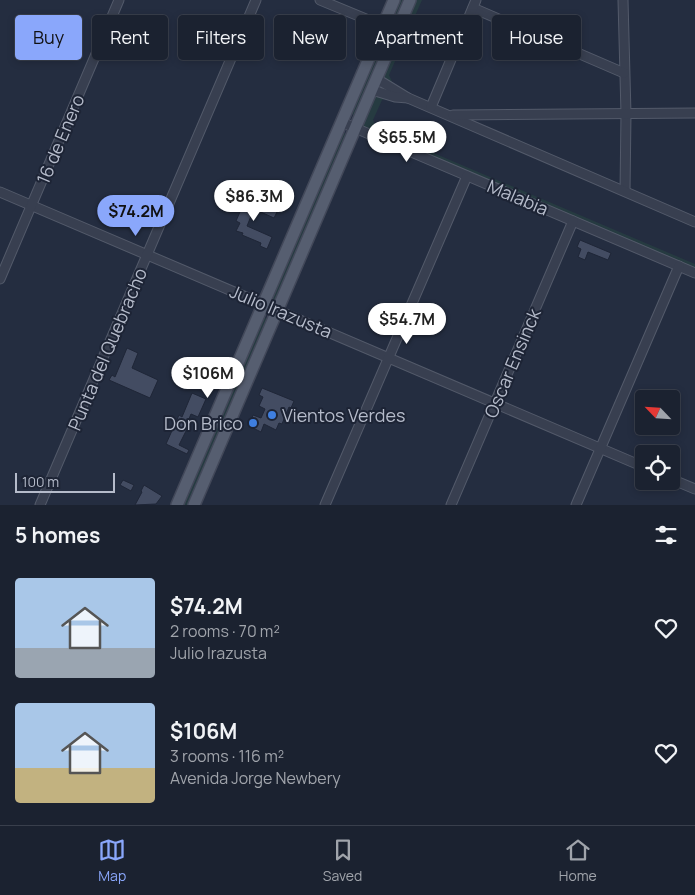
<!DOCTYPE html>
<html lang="en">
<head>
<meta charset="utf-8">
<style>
	body { margin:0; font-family:Manrope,sans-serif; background:#282f3c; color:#f1f3f6; height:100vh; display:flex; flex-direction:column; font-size:19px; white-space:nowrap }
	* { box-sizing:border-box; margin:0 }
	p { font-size:16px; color:#a0a4ab }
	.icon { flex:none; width:28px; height:28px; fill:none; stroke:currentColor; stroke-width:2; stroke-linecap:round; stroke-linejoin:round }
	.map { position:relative; height:505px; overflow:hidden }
	.panel { display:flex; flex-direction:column; background:#1b2230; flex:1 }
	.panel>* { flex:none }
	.hud { position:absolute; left:15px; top:15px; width:665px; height:45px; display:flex; gap:10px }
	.needle { width:32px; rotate:295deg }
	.tools { position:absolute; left:635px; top:390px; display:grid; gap:10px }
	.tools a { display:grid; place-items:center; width:45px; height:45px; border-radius:5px; background:#1b2230; box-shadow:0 2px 8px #0003,0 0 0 1px #393f4c; font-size:25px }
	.scale { position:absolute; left:15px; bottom:12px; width:100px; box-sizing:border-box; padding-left:5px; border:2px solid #b5bbca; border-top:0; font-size:14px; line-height:18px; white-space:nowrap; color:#b5bbca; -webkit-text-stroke:4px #1d2435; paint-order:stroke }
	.price { position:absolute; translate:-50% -42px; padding:0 11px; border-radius:18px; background:#fff; color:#222; font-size:16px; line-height:32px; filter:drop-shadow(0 1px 2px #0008) }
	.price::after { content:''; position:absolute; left:50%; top:30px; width:15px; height:11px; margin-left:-8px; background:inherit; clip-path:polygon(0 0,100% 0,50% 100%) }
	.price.active { background:#8aa7fb; color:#111 }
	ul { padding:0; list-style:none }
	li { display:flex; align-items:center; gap:15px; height:125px; padding:0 15px }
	li span { display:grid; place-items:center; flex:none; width:140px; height:100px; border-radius:5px; color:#555 }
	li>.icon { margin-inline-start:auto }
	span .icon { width:60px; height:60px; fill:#fffc; stroke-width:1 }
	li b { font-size:21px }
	h2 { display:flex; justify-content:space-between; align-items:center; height:60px; padding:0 15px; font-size:21px }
	.chip { padding:0 18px; border-radius:5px; background:#1b2230; box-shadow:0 2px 8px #0003,0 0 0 1px #393f4c; font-size:18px; line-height:45px }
	.chip.active { background:#8aa7fb; color:#111 }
	.tabs { display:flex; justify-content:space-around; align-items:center; height:70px; border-top:1px solid #393f4c; background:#1b2230; font-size:14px; color:#a0a4ab }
	.tabs a { display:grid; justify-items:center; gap:2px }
	.tabs .active { color:#8aa7fb }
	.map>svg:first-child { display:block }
</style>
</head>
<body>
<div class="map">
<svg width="695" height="505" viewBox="0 0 695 505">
	<rect width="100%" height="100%" fill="#242d40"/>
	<!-- green -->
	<g fill="#263b41">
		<polygon points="398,0 406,0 356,115 353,115 351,112"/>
		<polygon points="410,0 422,0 389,75 394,86 389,97 382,100 373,120 377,129 695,264 695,273 355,128"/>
		<polygon points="343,132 347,135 276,302 270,300"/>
		<polygon points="265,318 267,319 190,505 181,505 262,319"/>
	</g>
	<!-- building -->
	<g fill="#434c62" stroke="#1f2637">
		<polygon points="246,198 277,212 274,218 254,209 247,226 272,237 267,249 260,246 261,243 242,235 243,233 236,231 240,223 236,221"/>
		<polygon points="580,240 611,253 608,260 588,252 585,260 578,257 581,249 577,247"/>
		<polygon points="127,348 138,353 132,368 158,380 150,398 109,380 112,375 115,377"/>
		<polygon points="195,376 213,383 211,388 193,381"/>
		<polygon points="262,388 294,401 291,408 289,407 282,424 279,423 276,430 264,424 261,432 249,426 253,415 261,418 265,409 259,406 263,397 259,395"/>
		<polygon points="192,393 206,399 198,417 191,414 186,426 188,427 179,445 189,450 187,454 166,444 179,415 182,417"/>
		<polygon points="123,480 134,485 131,491 120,485"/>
		<polygon points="144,485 162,496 156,504 135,505 142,492 141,491"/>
	</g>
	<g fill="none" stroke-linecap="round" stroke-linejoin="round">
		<!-- minor casing -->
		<g stroke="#535a6a" stroke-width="11">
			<g id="minor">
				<polyline points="320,0 383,26"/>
				<polyline points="623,0 626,114 625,191"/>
				<polyline points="473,8 624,73"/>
				<polyline points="377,79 408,98 695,222"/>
				<polyline points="372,90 395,97 408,98"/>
				<polyline points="431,107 476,0"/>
				<polyline points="453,115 695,113"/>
				<polyline points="341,122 695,273"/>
				<polyline points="0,192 644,467"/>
				<polyline points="0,279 119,0"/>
				<polyline points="671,479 695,489"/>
				<polyline points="40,505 256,0"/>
				<polyline points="325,505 467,176"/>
				<polyline points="451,505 573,221"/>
				<polyline points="576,505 679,266"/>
			</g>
		</g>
		<!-- major casing -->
		<g stroke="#424859" stroke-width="14">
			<g id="major">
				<polyline points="177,505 394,0"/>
				<polyline points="194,505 410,0"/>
			</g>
		</g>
		<!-- minor -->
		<use href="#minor" stroke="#383f50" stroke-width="9"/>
		<!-- major -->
		<use href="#major" stroke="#565e70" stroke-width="11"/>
	</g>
	<!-- markers -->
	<g fill="#3f7fe0" stroke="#1d2435" stroke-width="2">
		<circle cx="272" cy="415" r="5"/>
		<circle cx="253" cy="423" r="5"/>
	</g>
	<g text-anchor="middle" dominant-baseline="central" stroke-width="4" stroke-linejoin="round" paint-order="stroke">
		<!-- street labels -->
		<g font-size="18" fill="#b5bbca" stroke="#1d2435">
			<text transform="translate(60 139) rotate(-67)">16 de Enero</text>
			<text transform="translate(518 197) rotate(23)">Malabia</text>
			<text transform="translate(281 311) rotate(23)">Julio Irazusta</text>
			<text transform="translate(107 349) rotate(-67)">Punta del Quebracho</text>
			<text transform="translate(512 363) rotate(-67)">Oscar Ensinck</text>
		</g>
		<!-- poi labels -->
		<g font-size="18" fill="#b5bbca" stroke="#1d2435" text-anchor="start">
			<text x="282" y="415">Vientos Verdes</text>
			<text x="243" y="423" text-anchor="end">Don Brico</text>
		</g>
	</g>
</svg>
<div class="tools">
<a><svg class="needle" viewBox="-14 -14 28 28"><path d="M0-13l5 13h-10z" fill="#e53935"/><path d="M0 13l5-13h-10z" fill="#a0a4ab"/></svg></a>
<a><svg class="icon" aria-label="locate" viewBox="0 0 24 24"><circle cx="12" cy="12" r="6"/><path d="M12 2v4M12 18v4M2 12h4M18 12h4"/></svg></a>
</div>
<div class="scale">100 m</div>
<b class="price" style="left:407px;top:163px">$65.5M</b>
<b class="price" style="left:254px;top:222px">$86.3M</b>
<b class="price active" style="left:136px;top:237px">$74.2M</b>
<b class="price" style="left:407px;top:345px">$54.7M</b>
<b class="price" style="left:208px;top:399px">$106M</b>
<div class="hud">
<a class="chip active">Buy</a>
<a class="chip">Rent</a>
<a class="chip">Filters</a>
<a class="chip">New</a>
<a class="chip">Apartment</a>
<a class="chip">House</a>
</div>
</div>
<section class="panel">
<h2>5 homes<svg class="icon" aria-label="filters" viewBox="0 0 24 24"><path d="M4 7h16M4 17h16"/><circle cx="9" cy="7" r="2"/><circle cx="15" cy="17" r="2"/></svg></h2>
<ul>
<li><span style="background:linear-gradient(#a9c7e8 70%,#9aa5b1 0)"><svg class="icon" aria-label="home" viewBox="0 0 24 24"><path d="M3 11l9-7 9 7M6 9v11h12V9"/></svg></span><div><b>$74.2M</b><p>2 rooms · 70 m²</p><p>Julio Irazusta</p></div><svg class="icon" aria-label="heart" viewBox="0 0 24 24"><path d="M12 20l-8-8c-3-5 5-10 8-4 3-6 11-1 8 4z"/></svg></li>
<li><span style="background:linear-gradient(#a9c7e8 65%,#c2b280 0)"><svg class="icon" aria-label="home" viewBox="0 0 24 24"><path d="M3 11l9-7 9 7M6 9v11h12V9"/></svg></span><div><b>$106M</b><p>3 rooms · 116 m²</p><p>Avenida Jorge Newbery</p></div><svg class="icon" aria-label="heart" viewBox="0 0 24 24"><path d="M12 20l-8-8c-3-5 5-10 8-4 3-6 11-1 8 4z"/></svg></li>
</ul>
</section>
<nav class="tabs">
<a class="active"><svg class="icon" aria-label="map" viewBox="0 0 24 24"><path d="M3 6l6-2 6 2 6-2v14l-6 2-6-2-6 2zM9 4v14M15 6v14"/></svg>Map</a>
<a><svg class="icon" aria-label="saved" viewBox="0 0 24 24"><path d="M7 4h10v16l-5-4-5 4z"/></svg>Saved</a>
<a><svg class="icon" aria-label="home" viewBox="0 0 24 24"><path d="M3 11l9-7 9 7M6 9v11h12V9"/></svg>Home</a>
</nav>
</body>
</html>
